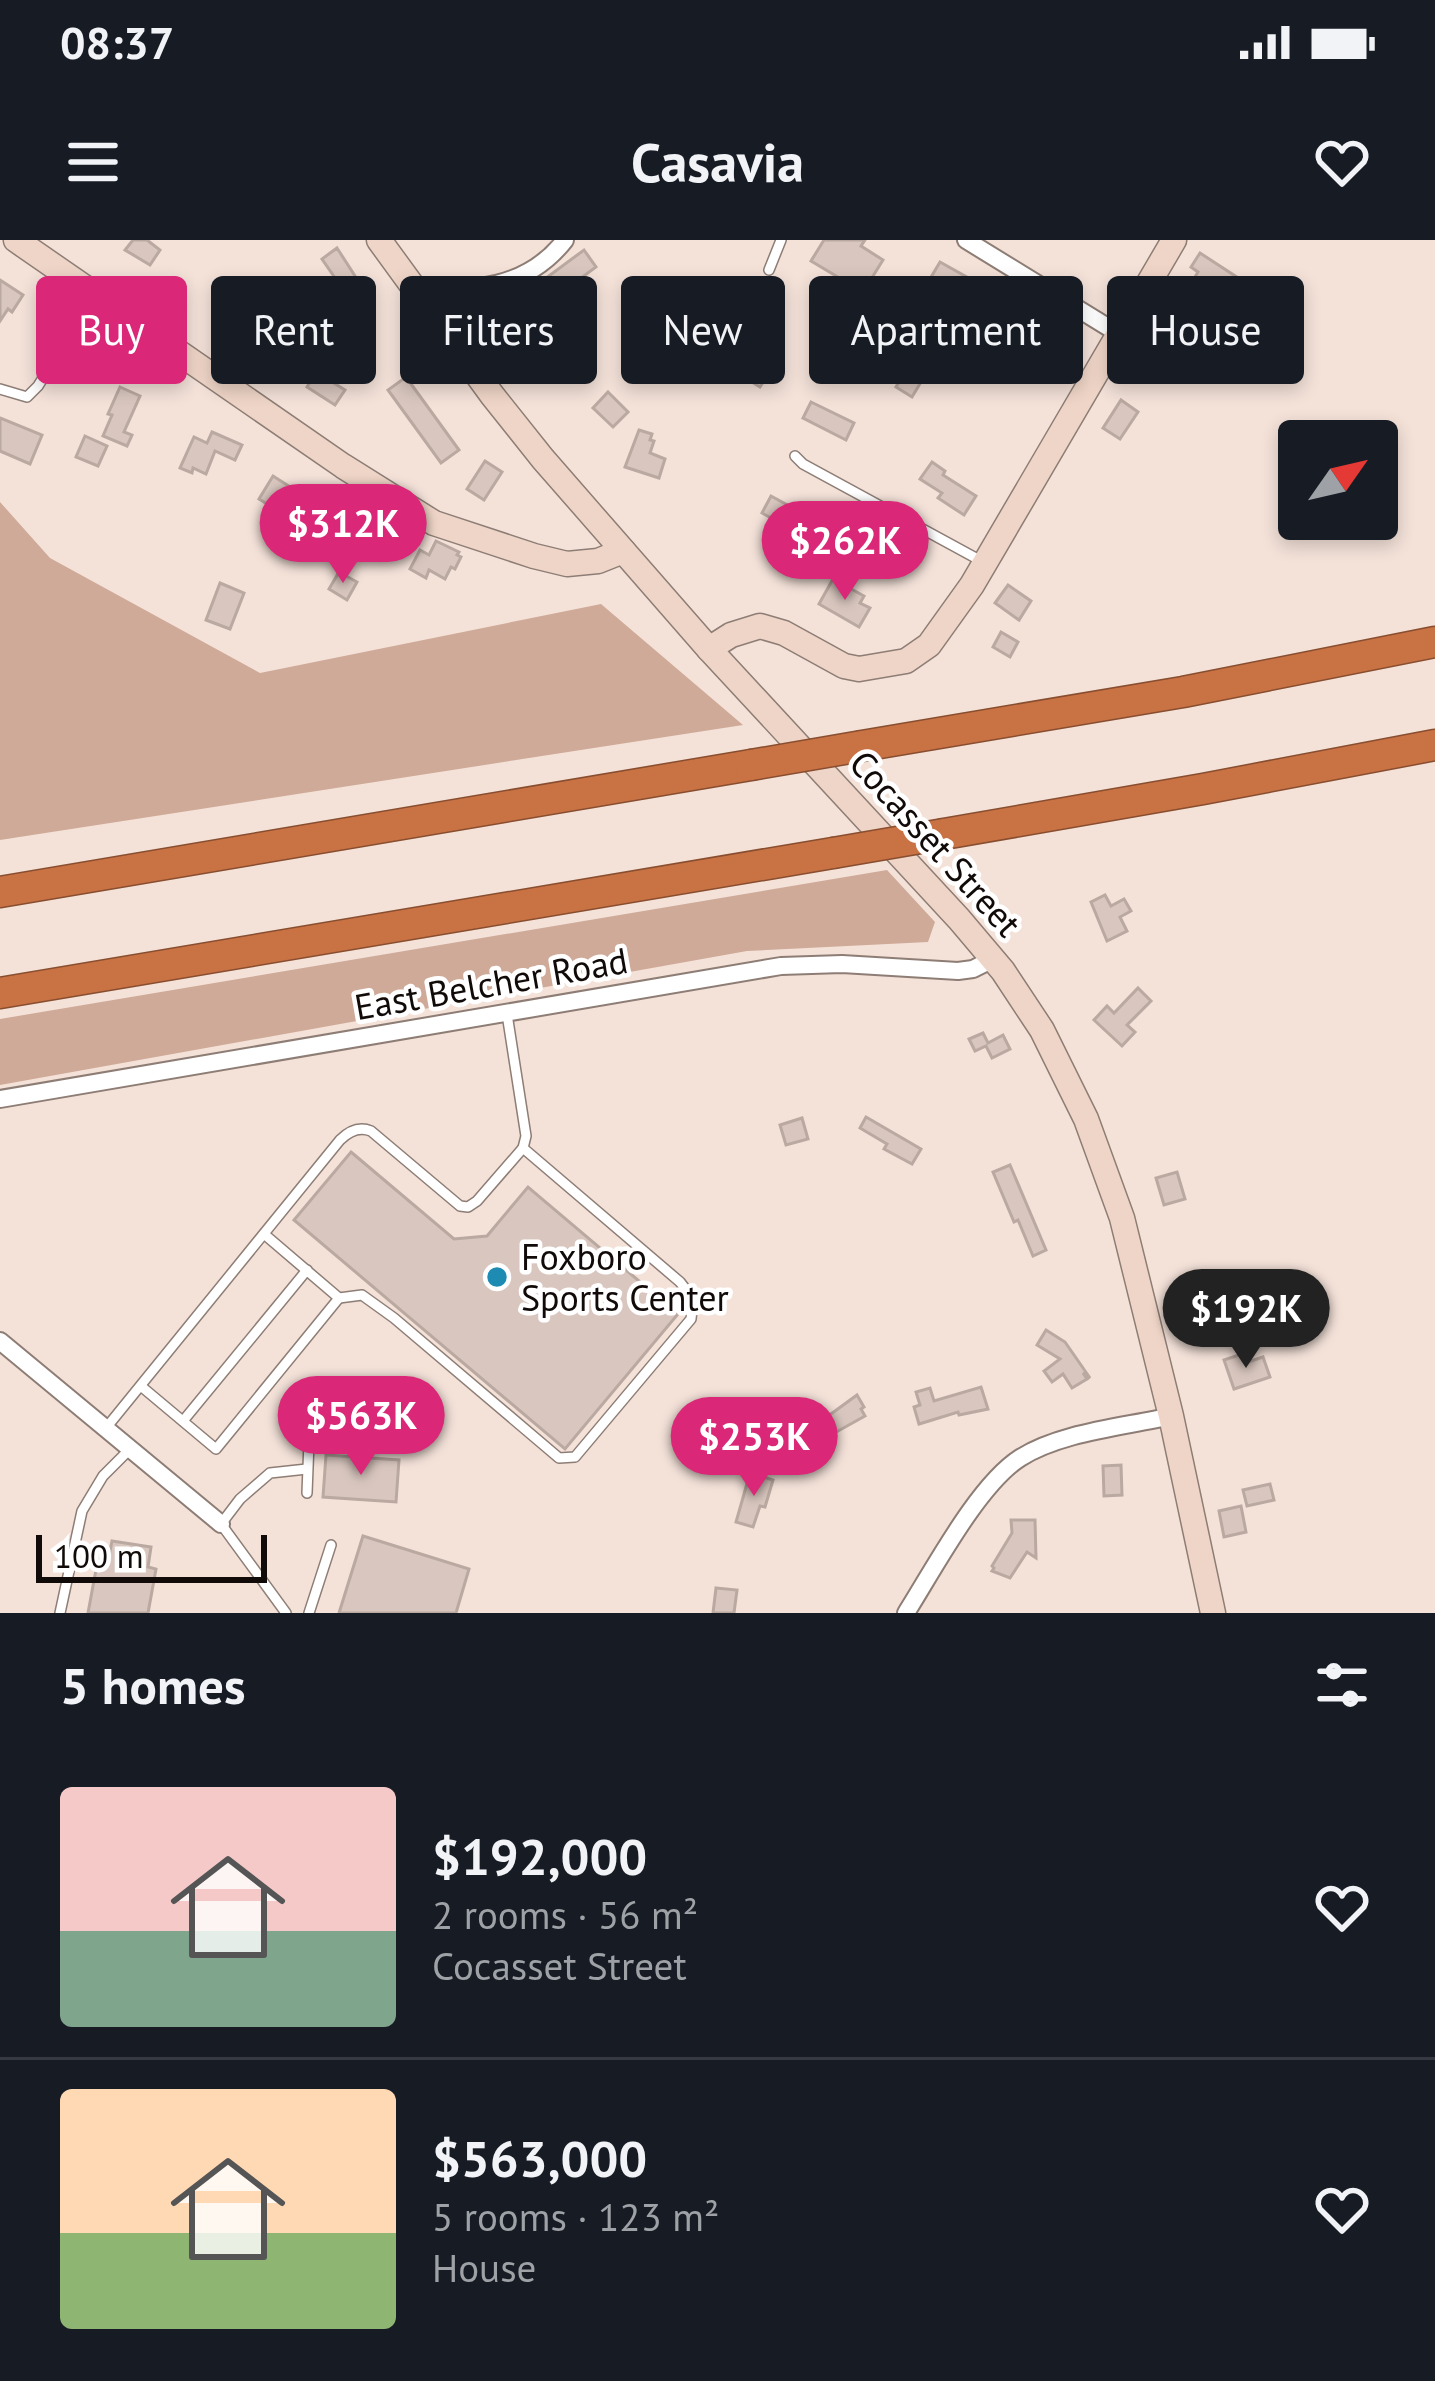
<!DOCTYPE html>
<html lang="en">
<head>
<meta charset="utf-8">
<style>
	body { margin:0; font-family:"PT Sans",sans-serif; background:#242831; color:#f1f3f6; height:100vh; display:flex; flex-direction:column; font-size:45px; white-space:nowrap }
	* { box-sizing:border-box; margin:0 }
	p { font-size:39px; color:#9ea1a6 }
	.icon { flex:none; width:66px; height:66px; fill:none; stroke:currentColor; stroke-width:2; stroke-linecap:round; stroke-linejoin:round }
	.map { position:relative; height:1373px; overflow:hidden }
	.side { display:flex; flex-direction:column; background:#171b24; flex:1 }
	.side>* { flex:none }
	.banner { position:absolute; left:36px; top:36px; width:1365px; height:108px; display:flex; gap:24px }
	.needle { width:78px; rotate:56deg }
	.fabs { position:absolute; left:1278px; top:180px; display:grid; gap:24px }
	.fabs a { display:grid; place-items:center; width:120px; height:120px; border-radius:12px; background:#171b24; box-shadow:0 6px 18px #0003; font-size:60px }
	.scale { position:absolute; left:36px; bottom:30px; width:231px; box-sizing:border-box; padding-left:12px; border:6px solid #100a08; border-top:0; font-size:33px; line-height:42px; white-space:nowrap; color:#100a08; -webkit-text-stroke:9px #fff; paint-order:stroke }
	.price { position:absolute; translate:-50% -102px; padding:0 27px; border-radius:42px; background:#db2777; color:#fff; font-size:39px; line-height:78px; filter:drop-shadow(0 3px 6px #0008) }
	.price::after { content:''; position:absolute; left:50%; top:72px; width:36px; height:27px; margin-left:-18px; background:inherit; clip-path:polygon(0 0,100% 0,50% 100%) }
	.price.selected { background:#222; color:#fff }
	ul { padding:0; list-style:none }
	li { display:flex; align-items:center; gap:36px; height:300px; padding:0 60px }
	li+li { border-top:3px solid #363941 }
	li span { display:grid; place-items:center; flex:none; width:336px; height:240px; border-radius:12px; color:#555 }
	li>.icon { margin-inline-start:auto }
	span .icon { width:144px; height:144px; fill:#fffc; stroke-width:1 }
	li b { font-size:51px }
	h2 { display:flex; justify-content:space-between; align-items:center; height:144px; padding:0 60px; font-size:51px }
	.tag { padding:0 42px; border-radius:12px; background:#171b24; box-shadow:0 6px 18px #0003; font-size:42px; line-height:108px }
	.tag.selected { background:#db2777; color:#fff }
	.status { display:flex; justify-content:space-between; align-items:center; height:84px; padding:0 60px; background:#171b24; direction:ltr }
	.status svg { height:33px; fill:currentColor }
	header { display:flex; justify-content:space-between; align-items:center; height:156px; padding:0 60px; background:#171b24; font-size:54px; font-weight:600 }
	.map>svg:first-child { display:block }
</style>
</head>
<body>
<div class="status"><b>08:37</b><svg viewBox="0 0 49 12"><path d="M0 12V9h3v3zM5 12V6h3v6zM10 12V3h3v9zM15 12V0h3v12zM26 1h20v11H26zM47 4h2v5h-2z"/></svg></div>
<header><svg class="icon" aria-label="menu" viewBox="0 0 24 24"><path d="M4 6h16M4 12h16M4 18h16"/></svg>Casavia<svg class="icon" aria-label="heart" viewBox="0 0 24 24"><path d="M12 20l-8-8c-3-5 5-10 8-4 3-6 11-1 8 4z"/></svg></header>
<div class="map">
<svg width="1435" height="1373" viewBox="0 0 1435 1373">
	<rect width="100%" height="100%" fill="#f4e2d9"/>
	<!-- green -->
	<g fill="#cfaa98">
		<polygon points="0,262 50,318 260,433 601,364 743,485 0,600"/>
		<polygon points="887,630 935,682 928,702 747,711 0,845 0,779"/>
	</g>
	<!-- building -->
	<g fill="#d9c7bf" stroke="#baa9a1" stroke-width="3">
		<polygon points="133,0 147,0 160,10 150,25 125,10"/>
		<polygon points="824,0 865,0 861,6 883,20 863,52 811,21"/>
		<polygon points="337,8 366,53 349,64 339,50 342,48 322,19"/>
		<polygon points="584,10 596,27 531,75 519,58"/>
		<polygon points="1200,13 1249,45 1238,61 1207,40 1205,44 1195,37 1198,32 1191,27"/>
		<polygon points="940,22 992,51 973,84 921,54"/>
		<polygon points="0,40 23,55 12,72 8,69 0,81"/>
		<polygon points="721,85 763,111 756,122 770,131 760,147 734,131 730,136 716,127 718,123 691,107 703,87 715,94"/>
		<polygon points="1166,91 1183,103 1166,129 1148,118"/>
		<polygon points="264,98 280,108 269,125 253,115"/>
		<polygon points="550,103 565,124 549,135 536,114"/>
		<polygon points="905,105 933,122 912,157 896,147 909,124 898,117"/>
		<polygon points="316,132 345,150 335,165 307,147"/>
		<polygon points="406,137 459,210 441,223 388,150"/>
		<polygon points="120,147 140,156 124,192 132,195 127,206 103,196 112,175 108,174"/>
		<polygon points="608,152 628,172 613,187 593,168"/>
		<polygon points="1121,160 1138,172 1120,199 1103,188"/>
		<polygon points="811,162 854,183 846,200 803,178"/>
		<polygon points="0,178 42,195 30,224 0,211"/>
		<polygon points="639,190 652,194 650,200 654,201 650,213 665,219 659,238 625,227"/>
		<polygon points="212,192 242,205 235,220 215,211 206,234 193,228 192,233 180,228 194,197 207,203"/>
		<polygon points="85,196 107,206 98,226 76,217"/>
		<polygon points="485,221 502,232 484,260 467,249"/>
		<polygon points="932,222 945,231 943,235 976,256 964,275 938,258 942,253 920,239"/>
		<polygon points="273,236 306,257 297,272 276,259 272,267 259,259"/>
		<polygon points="771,256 804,274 794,290 785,285 782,290 770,284 773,279 762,273"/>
		<polygon points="326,277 347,290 337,307 315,294"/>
		<polygon points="436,301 459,312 457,315 461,317 455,329 451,327 445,339 429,330 426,338 410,329 420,310 429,315"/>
		<polygon points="339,332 357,342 347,360 329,349"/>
		<polygon points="833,339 864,356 860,363 870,368 859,387 819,364"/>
		<polygon points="220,343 244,353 230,389 206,380"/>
		<polygon points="1008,345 1031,361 1019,380 995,363"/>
		<polygon points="1001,392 1018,402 1010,417 993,407"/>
		<polygon points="1105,655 1111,666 1124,659 1131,671 1120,677 1127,691 1107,701 1091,662"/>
		<polygon points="1138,748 1151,761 1127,785 1135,792 1122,806 1094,780 1107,766 1114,773"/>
		<polygon points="983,793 988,803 1003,795 1010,809 992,818 986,806 975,811 969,799"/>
		<polygon points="866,877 921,909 912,924 884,909 887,904 860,888"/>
		<polygon points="802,878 808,899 786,905 780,885"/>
		<polygon points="351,912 454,999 487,996 528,947 678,1074 565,1209 294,980"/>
		<polygon points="1010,925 1046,1010 1033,1016 1018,980 1014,982 993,932"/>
		<polygon points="1177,932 1185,959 1164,965 1156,938"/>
		<polygon points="1230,1040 1232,1059 1187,1061 1186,1048 1192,1047 1191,1044"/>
		<polygon points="1046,1090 1065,1102 1090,1138 1083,1133 1087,1139 1072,1148 1063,1134 1052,1142 1044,1131 1060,1119 1037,1105"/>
		<polygon points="1245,1113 1248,1122 1263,1117 1270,1137 1234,1149 1224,1120"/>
		<polygon points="981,1147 988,1169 959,1175 958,1172 919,1184 914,1167 920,1165 916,1152 930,1148 934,1161"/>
		<polygon points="857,1155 864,1167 861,1169 865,1176 820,1201 807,1181 820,1173 824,1179"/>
		<polygon points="326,1215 399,1220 396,1262 323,1257"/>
		<polygon points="1121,1225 1122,1255 1104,1256 1103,1226"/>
		<polygon points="750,1233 773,1240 765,1267 760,1266 753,1287 736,1282"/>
		<polygon points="1270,1244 1274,1260 1247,1266 1243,1250"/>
		<polygon points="1241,1266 1246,1292 1224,1297 1219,1271"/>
		<polygon points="1011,1280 1035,1280 1036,1318 1027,1312 1010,1338 992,1331 994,1328 992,1326 1012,1293"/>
		<polygon points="363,1296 469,1329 456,1373 339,1373"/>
		<polygon points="112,1301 151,1307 148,1327 156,1329 148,1373 88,1373 98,1319 108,1321"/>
		<polygon points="716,1348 737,1350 734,1373 713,1373"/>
	</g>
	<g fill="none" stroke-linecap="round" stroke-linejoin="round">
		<!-- lane casing -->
		<g stroke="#8d7d75" stroke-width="12">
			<g id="lane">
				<polyline points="769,30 781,0"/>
				<polyline points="0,149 27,157 38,146 94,56"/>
				<polyline points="795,216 803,224 985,323"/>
				<polyline points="339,1058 362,1055 394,1078 559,1218 575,1217 691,1079 693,1059 680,1042 523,908"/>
				<polyline points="142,1147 216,1209 339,1058 264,994"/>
				<polyline points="183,1181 307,1030"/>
				<path d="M106,1188L340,900C349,891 359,886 371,891L460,966L468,967L477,961L523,908L526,896L507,774"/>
				<polyline points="307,1253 309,1202 401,1207"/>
				<polyline points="60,1373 82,1271 103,1236 131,1208"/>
				<polyline points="286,1373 221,1284 240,1259 270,1233 307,1229"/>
				<polyline points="309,1373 331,1305"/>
			</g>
		</g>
		<!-- street casing -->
		<g stroke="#8d7d75" stroke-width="20">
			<g id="street">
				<polyline points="966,0 1119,94"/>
				<path d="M414,47C472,52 527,49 565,0"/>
				<polyline points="0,859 781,726 842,724 958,731 973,729 993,719"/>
				<polyline points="0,1101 221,1284"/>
				<path d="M906,1373C934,1329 978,1245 1020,1218C1061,1192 1124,1187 1171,1176"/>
			</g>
		</g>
		<!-- secondary casing -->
		<g stroke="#8d7d75" stroke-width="27">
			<g id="secondary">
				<polyline points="16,0 343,226 434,283 534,316 567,324 598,321 623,311"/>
				<polyline points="379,0 492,155 543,219 709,409 959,679 1003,731 1042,790 1086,879 1122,978 1171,1176 1213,1373"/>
				<polyline points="709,409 731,395 760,386 784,393 844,426 859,429 906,421 929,405 972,345 1174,0"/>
			</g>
		</g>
		<!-- highway casing -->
		<g stroke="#884e2f" stroke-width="33">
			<g id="highway">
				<polyline points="862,506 1183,452 1435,402"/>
				<polyline points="944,594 1203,549 1435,505"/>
				<polyline points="0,652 751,525"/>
				<polyline points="0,753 833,613"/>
			</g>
		</g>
		<!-- lane -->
		<use href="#lane" stroke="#fff" stroke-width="9"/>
		<!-- street -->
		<use href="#street" stroke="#fff" stroke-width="16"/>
		<!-- secondary -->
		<use href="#secondary" stroke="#efd5c7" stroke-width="24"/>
		<!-- highway -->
		<use href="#highway" stroke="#c97244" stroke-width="30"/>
		<!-- highway-bridge casing -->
		<g stroke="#884e2f" stroke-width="33" stroke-linecap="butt">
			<g id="highway-bridge">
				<polyline points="751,525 862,506"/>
				<polyline points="833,613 944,594"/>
			</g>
		</g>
		<!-- highway-bridge -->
		<use href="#highway-bridge" stroke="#c97244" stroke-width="30"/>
	</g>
	<!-- markers -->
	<circle fill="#1e8cb2" stroke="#fff" stroke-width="4.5" cx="497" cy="1037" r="12"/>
	<g text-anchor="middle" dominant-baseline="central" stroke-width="9" stroke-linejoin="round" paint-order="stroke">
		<!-- street labels -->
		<g font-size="36" fill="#100a08" stroke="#fff">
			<text transform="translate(936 603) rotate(48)">Cocasset Street</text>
			<text transform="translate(491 743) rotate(-10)">East Belcher Road</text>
		</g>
		<!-- poi labels -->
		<g font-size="36" fill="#100a08" stroke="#fff" text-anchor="start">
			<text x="521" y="1016">Foxboro<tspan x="521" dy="41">Sports Center</tspan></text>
		</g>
	</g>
</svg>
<div class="fabs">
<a><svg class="needle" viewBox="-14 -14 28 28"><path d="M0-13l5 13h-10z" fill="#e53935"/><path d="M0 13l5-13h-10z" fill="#9ea1a6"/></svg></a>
</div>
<div class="scale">100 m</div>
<b class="price" style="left:343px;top:346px">$312K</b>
<b class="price" style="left:845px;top:363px">$262K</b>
<b class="price selected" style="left:1246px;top:1131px">$192K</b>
<b class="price" style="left:361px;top:1238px">$563K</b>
<b class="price" style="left:754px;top:1259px">$253K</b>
<div class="banner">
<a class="tag selected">Buy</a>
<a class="tag">Rent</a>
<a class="tag">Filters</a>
<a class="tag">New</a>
<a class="tag">Apartment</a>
<a class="tag">House</a>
</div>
</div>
<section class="side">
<h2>5 homes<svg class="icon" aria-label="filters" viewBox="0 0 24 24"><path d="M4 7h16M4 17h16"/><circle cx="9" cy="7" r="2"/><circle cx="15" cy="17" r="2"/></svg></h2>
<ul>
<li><span style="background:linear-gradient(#f6c9c9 60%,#7fa58c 0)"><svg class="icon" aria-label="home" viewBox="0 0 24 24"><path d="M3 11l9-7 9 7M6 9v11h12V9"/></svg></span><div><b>$192,000</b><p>2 rooms · 56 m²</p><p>Cocasset Street</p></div><svg class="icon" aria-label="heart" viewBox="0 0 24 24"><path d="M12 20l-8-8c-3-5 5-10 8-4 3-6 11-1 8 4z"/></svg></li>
<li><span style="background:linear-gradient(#ffd9b3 60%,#8fb573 0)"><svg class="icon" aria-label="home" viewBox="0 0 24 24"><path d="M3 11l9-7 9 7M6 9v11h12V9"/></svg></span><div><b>$563,000</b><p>5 rooms · 123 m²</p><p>House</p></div><svg class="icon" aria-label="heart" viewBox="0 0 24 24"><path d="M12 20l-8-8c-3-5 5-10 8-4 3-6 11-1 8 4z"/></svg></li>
</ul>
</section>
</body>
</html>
